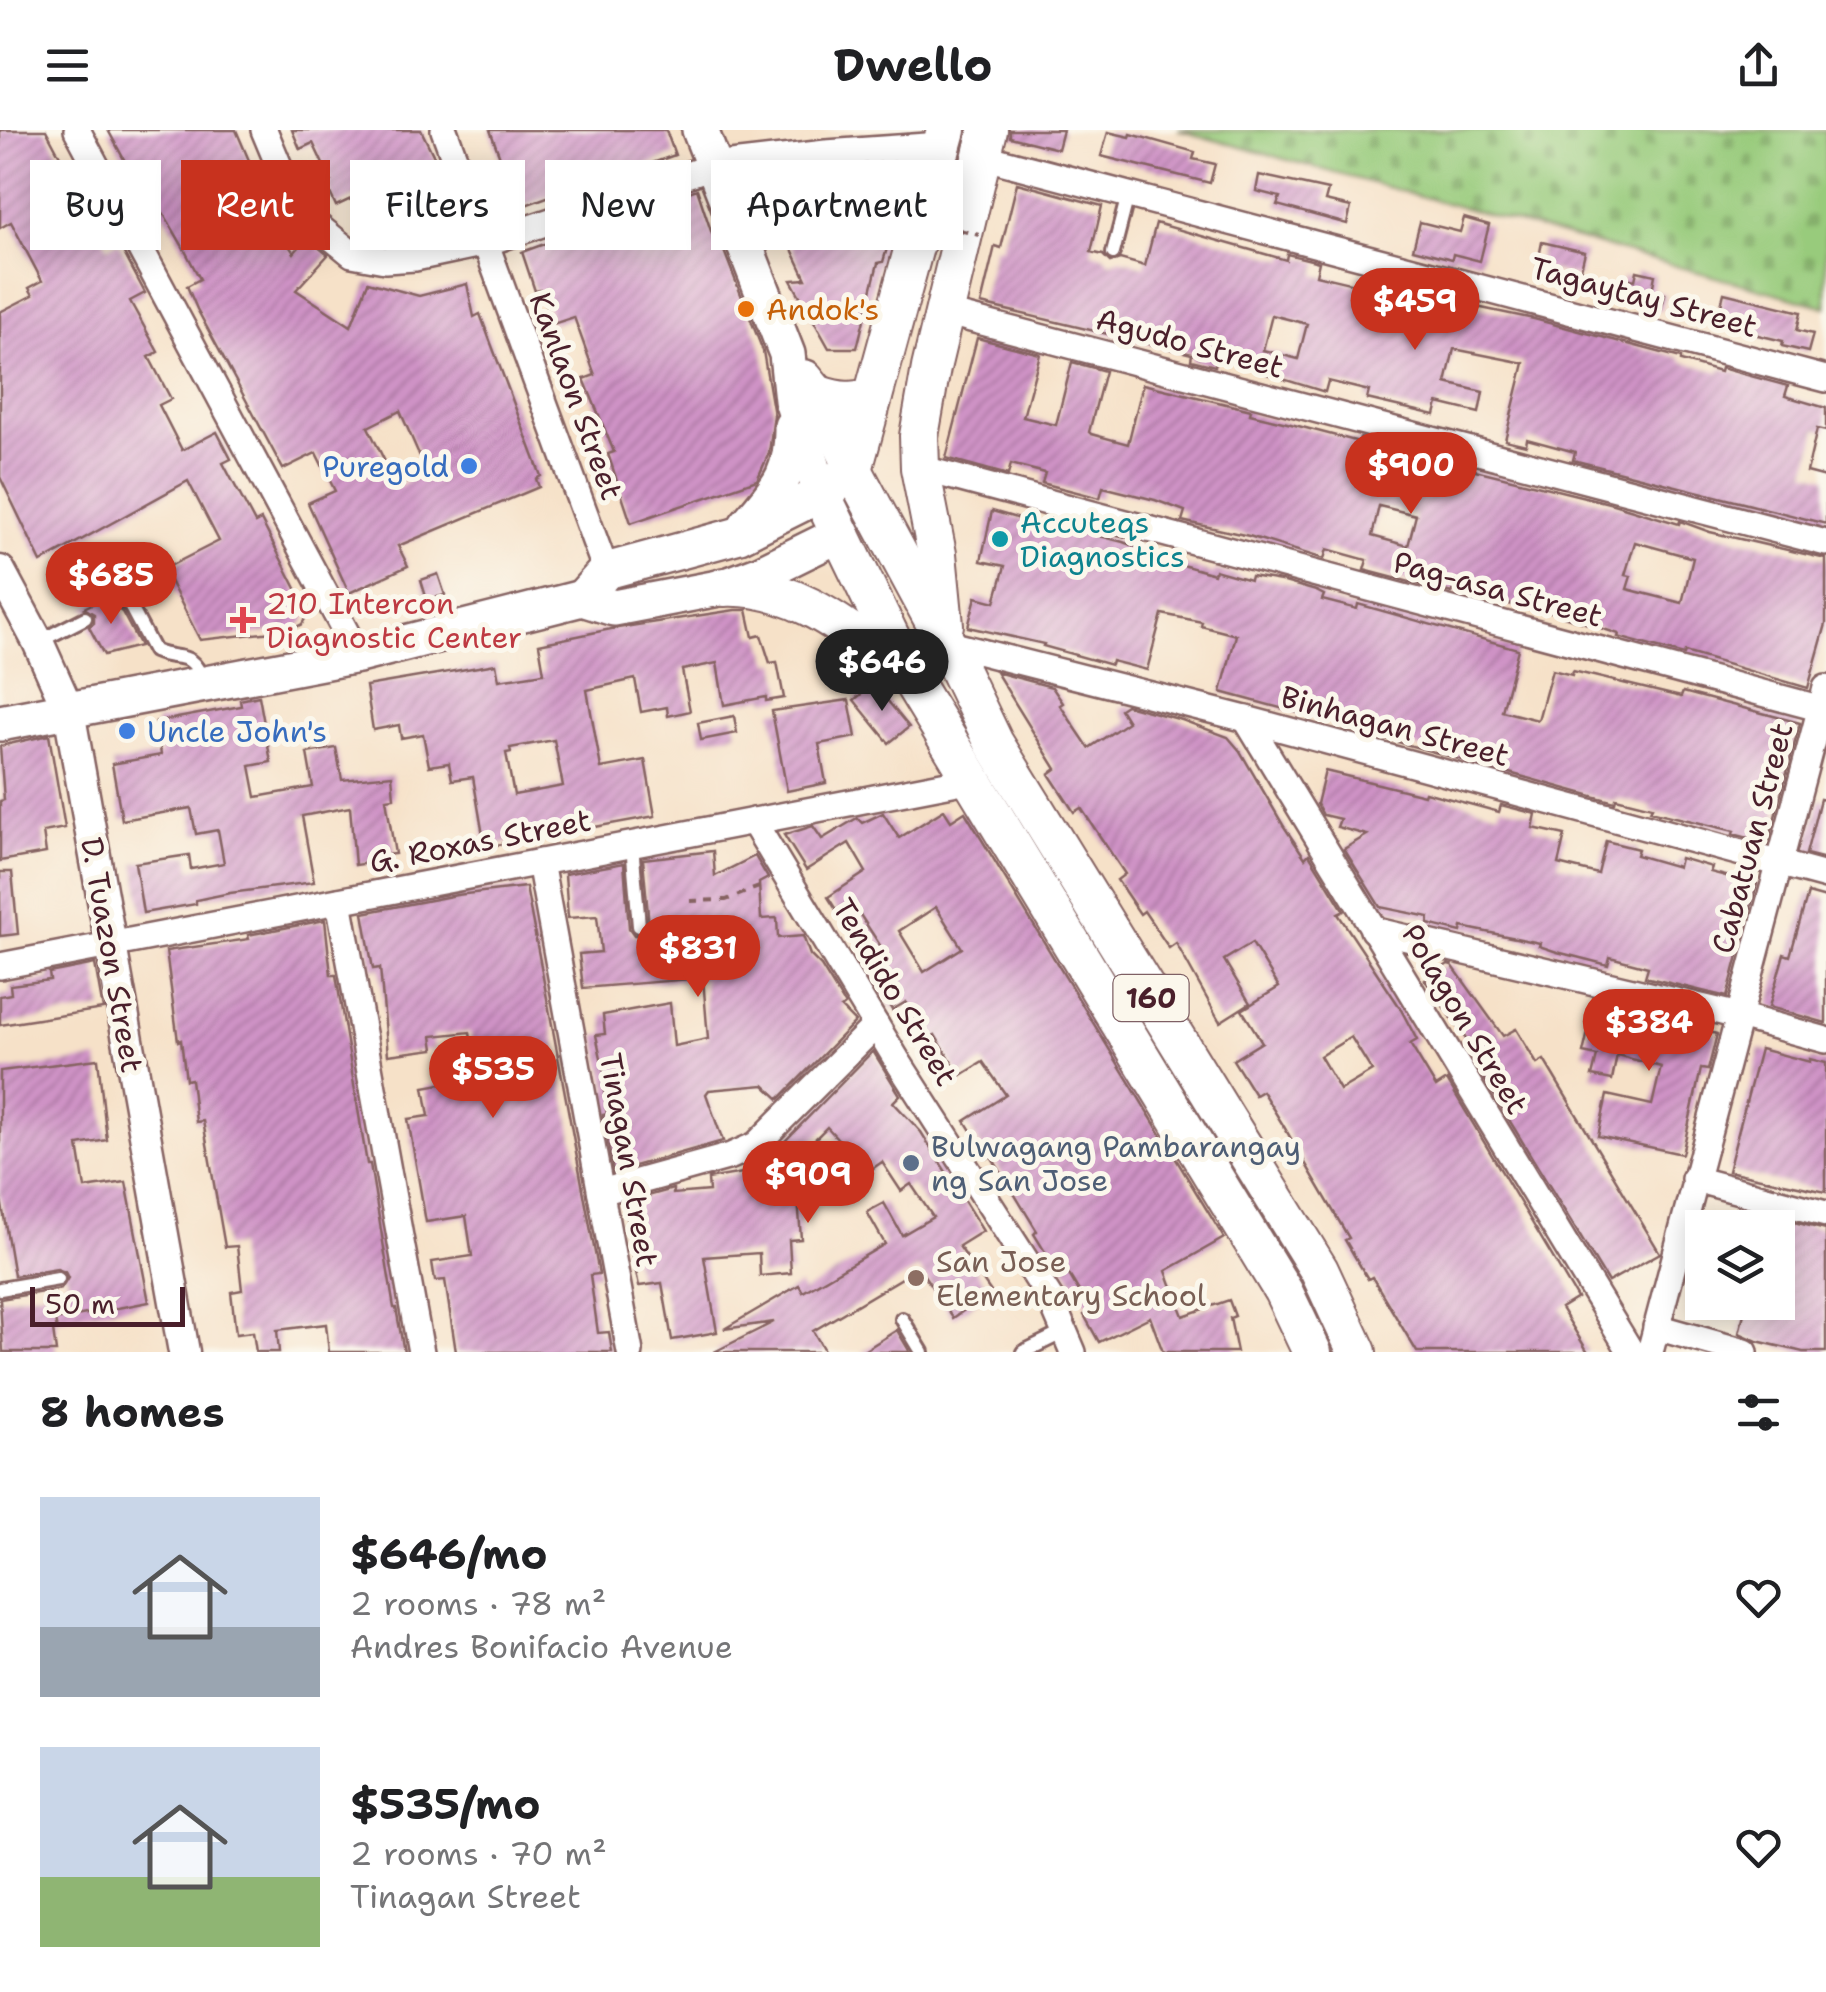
<!DOCTYPE html>
<html lang="en">
<head>
<meta charset="utf-8">
<style>
	body { margin:0; font-family:"Shantell Sans",sans-serif; background:#f6f6f6; color:#202124; height:100vh; display:flex; flex-direction:column; font-size:38px; white-space:nowrap }
	* { box-sizing:border-box; margin:0 }
	p { font-size:32px; color:#757577 }
	.icon { flex:none; width:55px; height:55px; fill:none; stroke:currentColor; stroke-width:2; stroke-linecap:round; stroke-linejoin:round }
	.map { position:relative; height:1222px; overflow:hidden }
	.side { display:flex; flex-direction:column; background:#fff; flex:1 }
	.side>* { flex:none }
	.top-card { position:absolute; left:30px; top:30px; width:1000px; height:90px; display:flex; gap:20px }
	.controls { position:absolute; left:1685px; top:1080px; display:grid; gap:20px }
	.controls a { display:grid; place-items:center; width:110px; height:110px; border-radius:0px; background:#fff; box-shadow:0 5px 25px #0003; font-size:50px }
	.scale { position:absolute; left:30px; bottom:25px; width:155px; box-sizing:border-box; padding-left:10px; border:5px solid #4a1f2b; border-top:0; font-size:28px; line-height:35px; white-space:nowrap; color:#4a1f2b; -webkit-text-stroke:8px #fbf7ec; paint-order:stroke }
	.price { position:absolute; translate:-50% -85px; padding:0 22px; border-radius:35px; background:#c8321e; color:#fff; font-size:32px; line-height:65px; filter:drop-shadow(0 2px 5px #0008) }
	.price::after { content:''; position:absolute; left:50%; top:60px; width:30px; height:22px; margin-left:-15px; background:inherit; clip-path:polygon(0 0,100% 0,50% 100%) }
	.price.active { background:#222; color:#fff }
	ul { padding:0; list-style:none }
	li { display:flex; align-items:center; gap:30px; height:250px; padding:0 40px }
	li span { display:grid; place-items:center; flex:none; width:280px; height:200px; border-radius:0px; color:#555 }
	li>.icon { margin-inline-start:auto }
	span .icon { width:120px; height:120px; fill:#fffc; stroke-width:1 }
	li b { font-size:42px }
	h2 { display:flex; justify-content:space-between; align-items:center; height:120px; padding:0 40px; font-size:42px }
	.tag { padding:0 35px; border-radius:0px; background:#fff; box-shadow:0 5px 25px #0003; font-size:35px; line-height:90px }
	.tag.active { background:#c8321e; color:#fff }
	header { display:flex; justify-content:space-between; align-items:center; height:130px; padding:0 40px; background:#fff; font-size:45px; font-weight:700 }
	.map>svg:first-child { display:block }
</style>
</head>
<body>
<header><svg class="icon" aria-label="menu" viewBox="0 0 24 24"><path d="M4 6h16M4 12h16M4 18h16"/></svg>Dwello<svg class="icon" aria-label="share" viewBox="0 0 24 24"><path d="M12 15V3M7 8l5-5 5 5M5 13v7h14v-7"/></svg></header>
<div class="map">
<svg width="1826" height="1222" viewBox="0 0 1826 1222">
	<defs>
		<pattern id="cemetery-stones" width="16" height="16" patternUnits="userSpaceOnUse" patternTransform="scale(2.5)"><rect width="16" height="16" fill="#98cb7c"/><path d="M2 7V4a2 2 0 0 1 4 0v3zM10 15v-3a2 2 0 0 1 4 0v3z" fill="#84ae6b"/></pattern>
		<pattern id="building-hatch" width="6" height="6" patternUnits="userSpaceOnUse" patternTransform="scale(2.5)"><rect width="6" height="6" fill="#cf93c6"/><path d="M-1 1l2-2M0 6l6-6M5 7l2-2" fill="none" stroke="#aa77a1"/></pattern>
	</defs>
	<rect width="100%" height="100%" fill="#fbf7ec"/>
	<filter id="ink" filterUnits="userSpaceOnUse"><feTurbulence type="fractalNoise" baseFrequency=".01" numOctaves="2"/><feDisplacementMap in="SourceGraphic" scale="20" xChannelSelector="R" yChannelSelector="G"/><feConvolveMatrix kernelMatrix="1 2 1 2 8 2 1 2 1" color-interpolation-filters="sRGB"/></filter>
	<filter id="wash" filterUnits="userSpaceOnUse"><feTurbulence type="fractalNoise" baseFrequency=".0048" numOctaves="4" result="noise"/><feDisplacementMap in="SourceGraphic" scale="40" xChannelSelector="R" yChannelSelector="G"/><feGaussianBlur stdDeviation="2.25" result="paint"/><feColorMatrix in="noise" values="0 0 0 0 0 0 0 0 0 0 0 0 0 0 0 0 0 1.4 0 .05"/><feComposite in="paint" operator="in"/></filter>
	<g filter="url(#wash)">
		<rect width="100%" height="100%" fill="#f6e1c8"/>
		<!-- cemetery -->
		<polygon fill="url(#cemetery-stones)" stroke="#717554" stroke-width="2.5" points="1178,0 1826,0 1826,177"/>
		<g id="blocks">
			<!-- building -->
			<g fill="url(#building-hatch)" fill-rule="evenodd">
				<polygon points="0,0 46,0 108,117 118,112 145,163 130,171 158,222 149,227 171,269 159,275 182,320 217,302 231,329 223,333 255,393 261,390 305,476 306,487 302,494 290,500 200,510 164,439 219,411 188,351 41,432 0,347 0,182 33,165 29,158 42,151 11,92 0,98"/>
				<path d="M108,0H236L254,42L246,45L266,91L270,88L294,123L307,108L328,125L296,160L351,196L368,152L419,166L467,154L474,187L480,184L541,346L536,349L539,357L398,416L408,436L349,463L308,373L335,361L316,323L283,339L197,179L187,156L200,149L182,115L164,84L156,88ZM400,281L425,338L398,358L368,297Z"/>
				<polygon points="292,0 421,0 442,43 459,89 457,96 450,104 416,111 375,100 389,51 336,76 326,54 331,51 313,13 300,19"/>
				<polygon points="490,0 666,0 675,25 633,40 632,36 501,84 485,48 505,41"/>
				<polygon points="1010,0 1063,0 1058,19 1010,7"/>
				<polygon points="1108,2 1130,7 1131,4 1195,22 1193,29 1215,34 1210,53 1101,26"/>
				<polygon points="904,34 908,46 883,132 878,133 857,218 829,218 791,150 806,149 763,57 777,45"/>
				<polygon points="1259,45 1328,60 1325,71 1351,77 1347,94 1277,75 1280,67 1256,61"/>
				<path d="M1017,53L1102,76L1091,122L1103,125L1110,132L1120,129L1145,136L1156,93L1286,130L1287,124L1319,132L1316,145L1358,155L1361,143L1395,152L1394,158L1431,167L1429,173L1465,182L1467,175L1534,189L1681,228V231L1720,242L1721,238L1788,256L1785,266L1826,278V301L1817,299L1807,342L1826,347V394L1573,330L1575,322L1527,309L1526,315L1505,310L1524,233L1454,219L1446,253L1483,262L1479,283L1438,273L1435,285L1367,269L1369,261L1328,251L1325,262L1263,243L1264,238L1217,225L1215,236L1191,230L1192,224L981,174L995,116L1001,118ZM1272,185L1307,194L1298,229L1263,220Z"/>
				<polygon points="697,59 712,104 717,103 763,221 774,285 769,323 757,350 631,393 608,324 614,322 584,249 595,245 574,187 553,194 541,160 535,161 522,122"/>
				<polygon points="1464,88 1489,95 1480,131 1453,124 1452,129 1413,119 1420,92 1460,102"/>
				<polygon points="1542,112 1585,122 1579,147 1537,137"/>
				<polygon points="1637,141 1655,145 1652,161 1665,164 1661,180 1618,170 1623,147 1635,150"/>
				<polygon points="1724,163 1801,182 1797,200 1813,204 1808,222 1782,216 1783,211 1716,195"/>
				<path d="M977,208L1040,224L1023,287L1056,295L1072,232L1105,241L1089,302L1091,304L1128,314L1143,254L1251,280L1250,284L1287,293L1359,312L1360,308L1391,316L1390,319L1613,374L1679,394L1680,391L1710,402L1826,429V494L1808,558L1685,522L1684,525L1618,507L1619,504L1542,479L1541,482L1453,460L1452,463L1364,440L1367,430L1327,419L1324,429L1249,406L1182,391L1185,381L1155,370L1103,357L1100,368L1042,353L1045,343L1011,334L1008,345L946,328ZM1379,376L1416,385L1408,416L1372,406ZM1635,412L1693,428L1682,473L1627,459L1631,446L1625,445Z"/>
				<polygon points="992,381 1072,404 1073,399 1123,412 1144,420 1143,424 1214,444 1215,440 1250,450 1251,446 1281,451 1316,461 1324,465 1322,470 1357,479 1358,474 1518,519 1502,581 1538,590 1552,540 1572,545 1573,541 1681,567 1683,562 1800,593 1768,713 1733,704 1734,701 1650,681 1652,677 1616,668 1615,672 1596,667 1365,603 1367,596 1312,581 1310,586 1221,562 1236,505 1201,496 1202,492 1162,484 1147,540 1112,531 1111,535 1043,516 1044,514 968,497 976,467 995,472 1005,436 981,431"/>
				<polygon points="438,444 445,465 427,470 421,450"/>
				<polygon points="116,462 111,474 122,482 140,516 104,525 89,497 94,493 94,484 84,478"/>
				<path d="M735,480H747L753,507L761,505L770,533L777,532L784,568L766,571V567L724,575L717,533L682,540L690,581L668,586L667,577L641,582L635,549L587,560L601,638L645,630L655,686L485,717L473,647L452,650L449,633L429,636L423,604L401,608L399,595L373,600L366,556L496,534L499,550L544,543L539,514L611,499ZM554,610L563,656L514,665L506,623L511,622L510,618Z"/>
				<path d="M996,542L1052,557L1063,573L1060,575L1089,618L1128,592L1120,579L1126,575L1182,590L1228,607L1240,621L1283,695L1305,728L1309,724L1344,781L1338,784L1399,876L1417,910L1410,914L1436,957L1447,950L1577,1168L1561,1178L1588,1222H1417L1372,1147L1368,1149L1345,1110L1349,1108L1283,995L1262,961L1255,965L1233,930L1262,912L1242,880L1279,857L1252,813L1224,830L1250,873L1220,892L1176,813L1169,818L1144,781L1140,784L1117,750L1125,744L1081,678L1074,682L1049,644L1056,639ZM1351,907L1372,941L1340,960L1320,926Z"/>
				<polygon points="874,554 909,597 889,613 854,570"/>
				<polygon points="259,566 271,632 250,636 256,667 313,657 307,623 336,618 342,650 392,645 394,668 386,669 395,724 375,726 376,732 355,735 350,677 302,686 314,752 230,763 196,770 196,774 143,783 135,733 189,725 191,739 224,733 218,700 196,704 191,678 122,690 112,634 161,625 156,592 241,576 240,570"/>
				<polygon points="849,570 856,607 819,614 826,653 787,661 772,581"/>
				<polygon points="734,586 737,603 701,610 698,593"/>
				<polygon points="49,605 65,698 43,702 46,723 0,731 0,671 4,670 0,616"/>
				<polygon points="1325,641 1424,665 1425,662 1499,682 1501,675 1536,684 1533,698 1565,705 1558,734 1598,744 1606,711 1638,719 1636,725 1678,737 1680,728 1712,737 1710,742 1757,754 1727,867 1645,847 1648,837 1610,827 1608,835 1557,822 1539,816 1540,813 1462,797 1461,802 1428,794 1429,787 1380,777 1344,719 1367,705 1337,697 1340,689 1323,685 1317,674"/>
				<polygon points="1820,669 1826,670 1826,729 1806,724"/>
				<path d="M944,680L951,691L965,682L1224,1108L1166,1141L1183,1186L1229,1170L1235,1186L1230,1188L1237,1222H1163L1150,1187L1099,1212L1084,1185L1091,1181L1062,1133L1055,1138L1034,1104L1037,1101L991,1026L988,1028L965,991L1006,965L983,932L960,946L935,905L928,909L906,872L892,880L870,844L891,832L855,777L840,786L828,767L866,742L849,713L806,740L784,705L813,696L822,709L857,688L862,693L883,683L899,708ZM936,777L962,818L924,842L899,801Z"/>
				<polygon points="713,721 715,746 755,726 768,748 759,753 761,789 777,788 778,808 803,806 810,825 821,836 845,875 841,878 855,892 779,969 764,955 709,960 706,964 723,1011 613,1042 603,985 607,984 604,961 608,960 596,905 605,904 603,885 670,873 674,916 708,909 703,848 583,858 579,824 601,822 597,786 568,788 565,744 624,733 629,798 634,805 641,806 649,795 643,729"/>
				<polygon points="0,742 12,742 18,804 0,806"/>
				<polygon points="526,757 599,1144 590,1145 598,1203 609,1202 612,1222 456,1222 445,1150 435,1151 432,1132 472,1126 466,1086 426,1092 408,989 429,986 424,957 458,951 456,939 475,936 470,902 432,906 434,919 388,925 380,838 373,839 363,783 457,765"/>
				<polygon points="1808,763 1826,768 1826,893 1769,877 1784,824 1790,826"/>
				<polygon points="325,790 331,845 336,845 367,1034 370,1034 394,1178 396,1178 404,1222 329,1222 326,1194 277,1200 279,1222 256,1222 253,1202 236,1204 231,1162 242,1160 237,1116 225,1117 203,991 196,992 191,949 186,950 181,910 178,911 166,821 249,809 248,805"/>
				<polygon points="95,834 103,879 0,895 0,866 11,864 10,855 50,850 49,843"/>
				<polygon points="1448,834 1452,835 1503,906 1516,899 1537,934 1544,930 1660,1123 1608,1152 1475,934 1471,924 1475,922 1425,850"/>
				<polygon points="1595,872 1670,887 1669,892 1717,904 1708,940 1701,939 1682,1024 1598,1006 1607,965 1652,975 1661,937 1617,925 1612,950 1592,946 1597,926 1583,923"/>
				<polygon points="1760,919 1810,932 1810,929 1826,933 1826,1062 1728,1041"/>
				<polygon points="873,921 900,965 893,972 921,1002 983,1101 959,1116 991,1162 953,1188 919,1138 813,1201 825,1222 714,1222 774,1192 724,1199 799,1155 803,1162 885,1114 867,1082 884,1073 902,1105 933,1087 911,1054 901,1061 882,1032 869,1041 854,1018 850,1022 827,997 807,1017 812,1067 798,1068 801,1109 789,1110 791,1143 760,1146 759,1123 704,1127 717,1202 672,1210 662,1153 639,1156 630,1114 626,1072 673,1059 673,1064 709,1061 708,1049 754,1041 751,1035 784,1012"/>
				<polygon points="98,929 107,1010 78,1015 85,1058 126,1052 149,1172 55,1190 57,1200 53,1200 56,1222 3,1222 0,1169 61,1159 68,1148 65,1142 57,1139 14,1146 0,1063 0,941"/>
				<polygon points="1794,1092 1826,1100 1826,1222 1803,1222 1757,1211 1739,1203 1747,1172 1778,1172 1778,1094 1792,1098"/>
				<polygon points="897,1200 910,1222 862,1222"/>
			</g>
		</g>
	</g>
	<g filter="url(#ink)">
		<use href="#blocks" fill-opacity="0" stroke="#866362" stroke-width="2.5"/>
		<g fill="none" stroke-linecap="round" stroke-linejoin="round">
			<!-- service casing -->
			<g stroke="#866362" stroke-width="18">
				<g id="service">
					<polyline points="1113,123 1128,65"/>
					<path d="M121,471L129,474L154,521C181,533 188,517 204,551"/>
					<polyline points="38,512 85,488"/>
					<polyline points="632,715 639,796"/>
					<polyline points="0,1159 58,1149"/>
					<polyline points="902,1189 922,1222"/>
					<polyline points="1023,1222 1066,1201"/>
				</g>
			</g>
			<!-- minor casing -->
			<g stroke="#866362" stroke-width="30">
				<g id="minor">
					<polyline points="77,0 358,525"/>
					<polyline points="264,0 297,79 352,124 385,130 415,128 486,113 713,36 826,23 941,15"/>
					<polyline points="444,0 606,441"/>
					<polyline points="981,26 1826,249"/>
					<polyline points="944,182 1826,413"/>
					<polyline points="920,338 1826,580"/>
					<polyline points="946,513 1246,589 1826,746"/>
					<polyline points="1246,589 1631,1222"/>
					<polyline points="753,691 897,930 1051,1170 1073,1222"/>
					<polyline points="540,732 630,1222"/>
					<polyline points="339,771 421,1222"/>
					<polyline points="1373,800 1739,886 1826,910"/>
					<polyline points="0,836 973,649"/>
					<polyline points="1694,1049 1826,1084"/>
					<polyline points="601,1062 731,1026 756,1015 876,895"/>
					<polyline points="1656,1197 1745,1222"/>
					<polyline points="1650,1222 1826,558"/>
				</g>
			</g>
			<!-- tertiary casing -->
			<g stroke="#866362" stroke-width="35">
				<polyline id="tertiary" points="0,441 38,512 69,581 184,1222"/>
			</g>
			<!-- secondary casing -->
			<g stroke="#866362" stroke-width="40">
				<g id="secondary">
					<polyline points="805,248 819,265 853,340"/>
					<path d="M747,395C777,359 793,346 792,296"/>
					<polyline points="582,468 606,441 739,405 821,364 792,270 787,224 700,0"/>
					<polyline points="0,593 358,525 582,468 614,478 724,457 761,443 838,405"/>
				</g>
			</g>
			<!-- primary casing -->
			<g stroke="#866362" stroke-width="42">
				<g id="primary">
					<polyline points="946,0 853,340 821,364 909,546 1283,1161 1312,1222"/>
					<path d="M819,265C838,271 854,274 873,266"/>
					<polyline points="853,340 946,513 994,613 1319,1140 1357,1222"/>
					<path d="M724,457C797,454 847,500 903,541"/>
					<polyline points="944,495 937,424 920,338 919,306 931,238 988,0"/>
				</g>
			</g>
			<!-- path -->
			<polyline stroke="#866362" stroke-width="4" stroke-dasharray="8 8" stroke-linecap="butt" points="690,771 726,770 764,755"/>
			<!-- service -->
			<use href="#service" stroke="#fff" stroke-width="12"/>
			<!-- minor -->
			<use href="#minor" stroke="#fff" stroke-width="25"/>
			<!-- tertiary -->
			<use href="#tertiary" stroke="#fff" stroke-width="30"/>
			<!-- secondary -->
			<use href="#secondary" stroke="#fff" stroke-width="35"/>
			<!-- primary -->
			<use href="#primary" stroke="#fff" stroke-width="38"/>
			<!-- path-bridge -->
			<polyline stroke="#866362" stroke-width="4" stroke-dasharray="8 8" stroke-linecap="butt" points="913,88 979,105"/>
		</g>
	</g>
	<!-- markers -->
	<circle fill="#e8710a" stroke="#fbf7ec" stroke-width="4" cx="746" cy="179" r="10"/>
	<g fill="#3f7fe0" stroke="#fbf7ec" stroke-width="4">
		<circle cx="469" cy="336" r="10"/>
		<circle cx="127" cy="601" r="10"/>
	</g>
	<circle fill="#0f9aa8" stroke="#fbf7ec" stroke-width="4" cx="1000" cy="409" r="10"/>
	<path fill="#e0444e" stroke="#fbf7ec" stroke-width="4" d="M238 475h10v10h10v10h-10v10h-10v-10h-10v-10h10z"/>
	<circle fill="#5c6f8a" stroke="#fbf7ec" stroke-width="4" cx="911" cy="1033" r="10"/>
	<circle fill="#8d6e63" stroke="#fbf7ec" stroke-width="4" cx="916" cy="1148" r="10"/>
	<g text-anchor="middle" dominant-baseline="central" stroke-width="10" stroke-linejoin="round" paint-order="stroke">
		<!-- shield labels -->
		<rect fill="#fbf7ec" stroke="#7f6065" stroke-width="2.5" x="1113.5" y="845" width="75" height="46" rx="8"/>
		<g font-size="28" font-weight="bold" fill="#4a1f2b">
			<text x="1151" y="868">160</text>
		</g>
		<!-- street labels -->
		<g font-size="30" fill="#4a1f2b" stroke="#fbf7ec">
			<text transform="translate(1644 167) rotate(15)">Tagaytay Street</text>
			<text transform="translate(1190 213) rotate(15)">Agudo Street</text>
			<text transform="translate(576 266) rotate(70)">Kanlaon Street</text>
			<text transform="translate(1498 459) rotate(15)">Pag-asa Street</text>
			<text transform="translate(1395 596) rotate(15)">Binhagan Street</text>
			<text transform="translate(1752 708) rotate(-75)">Cabatuan Street</text>
			<text transform="translate(480 711) rotate(-11)">G. Roxas Street</text>
			<text transform="translate(112 825) rotate(80)">D. Tuazon Street</text>
			<text transform="translate(895 862) rotate(59)">Tendido Street</text>
			<text transform="translate(1465 889) rotate(59)">Polagon Street</text>
			<text transform="translate(629 1030) rotate(80)">Tinagan Street</text>
		</g>
		<!-- food labels -->
		<g font-size="30" fill="#c56008" stroke="#fbf7ec" text-anchor="start">
			<text x="766" y="179">Andok's</text>
		</g>
		<!-- shop labels -->
		<g font-size="30" fill="#366cbe" stroke="#fbf7ec" text-anchor="end">
			<text x="449" y="336">Puregold</text>
			<text x="147" y="601" text-anchor="start">Uncle John's</text>
		</g>
		<!-- culture labels -->
		<g font-size="30" fill="#0d838f" stroke="#fbf7ec" text-anchor="start">
			<text x="1020" y="392">Accuteqs<tspan x="1020" dy="34">Diagnostics</tspan></text>
		</g>
		<!-- health labels -->
		<g font-size="30" fill="#be3a42" stroke="#fbf7ec" text-anchor="start">
			<text x="266" y="473">210 Intercon<tspan x="266" dy="34">Diagnostic Center</tspan></text>
		</g>
		<!-- service labels -->
		<g font-size="30" fill="#4e5e75" stroke="#fbf7ec" text-anchor="start">
			<text x="931" y="1016">Bulwagang Pambarangay<tspan x="931" dy="34">ng San Jose</tspan></text>
		</g>
		<!-- education labels -->
		<g font-size="30" fill="#785e54" stroke="#fbf7ec" text-anchor="start">
			<text x="936" y="1131">San Jose<tspan x="936" dy="34">Elementary School</tspan></text>
		</g>
	</g>
</svg>
<div class="controls">
<a><svg class="icon" aria-label="layers" viewBox="0 0 24 24"><path d="M12 4l9 5-9 5-9-5zM3 14l9 5 9-5"/></svg></a>
</div>
<div class="scale">50 m</div>
<b class="price" style="left:1415px;top:223px">$459</b>
<b class="price" style="left:1411px;top:387px">$900</b>
<b class="price" style="left:111px;top:497px">$685</b>
<b class="price active" style="left:882px;top:584px">$646</b>
<b class="price" style="left:698px;top:870px">$831</b>
<b class="price" style="left:1649px;top:944px">$384</b>
<b class="price" style="left:493px;top:991px">$535</b>
<b class="price" style="left:808px;top:1096px">$909</b>
<div class="top-card">
<a class="tag">Buy</a>
<a class="tag active">Rent</a>
<a class="tag">Filters</a>
<a class="tag">New</a>
<a class="tag">Apartment</a>
</div>
</div>
<section class="side">
<h2>8 homes<svg class="icon" aria-label="filters" viewBox="0 0 24 24"><path d="M4 7h16M4 17h16"/><circle cx="9" cy="7" r="2"/><circle cx="15" cy="17" r="2"/></svg></h2>
<ul>
<li><span style="background:linear-gradient(#c9d6e8 65%,#9aa5b1 0)"><svg class="icon" aria-label="home" viewBox="0 0 24 24"><path d="M3 11l9-7 9 7M6 9v11h12V9"/></svg></span><div><b>$646/mo</b><p>2 rooms · 78 m²</p><p>Andres Bonifacio Avenue</p></div><svg class="icon" aria-label="heart" viewBox="0 0 24 24"><path d="M12 20l-8-8c-3-5 5-10 8-4 3-6 11-1 8 4z"/></svg></li>
<li><span style="background:linear-gradient(#c9d6e8 65%,#8fb573 0)"><svg class="icon" aria-label="home" viewBox="0 0 24 24"><path d="M3 11l9-7 9 7M6 9v11h12V9"/></svg></span><div><b>$535/mo</b><p>2 rooms · 70 m²</p><p>Tinagan Street</p></div><svg class="icon" aria-label="heart" viewBox="0 0 24 24"><path d="M12 20l-8-8c-3-5 5-10 8-4 3-6 11-1 8 4z"/></svg></li>
</ul>
</section>
</body>
</html>
